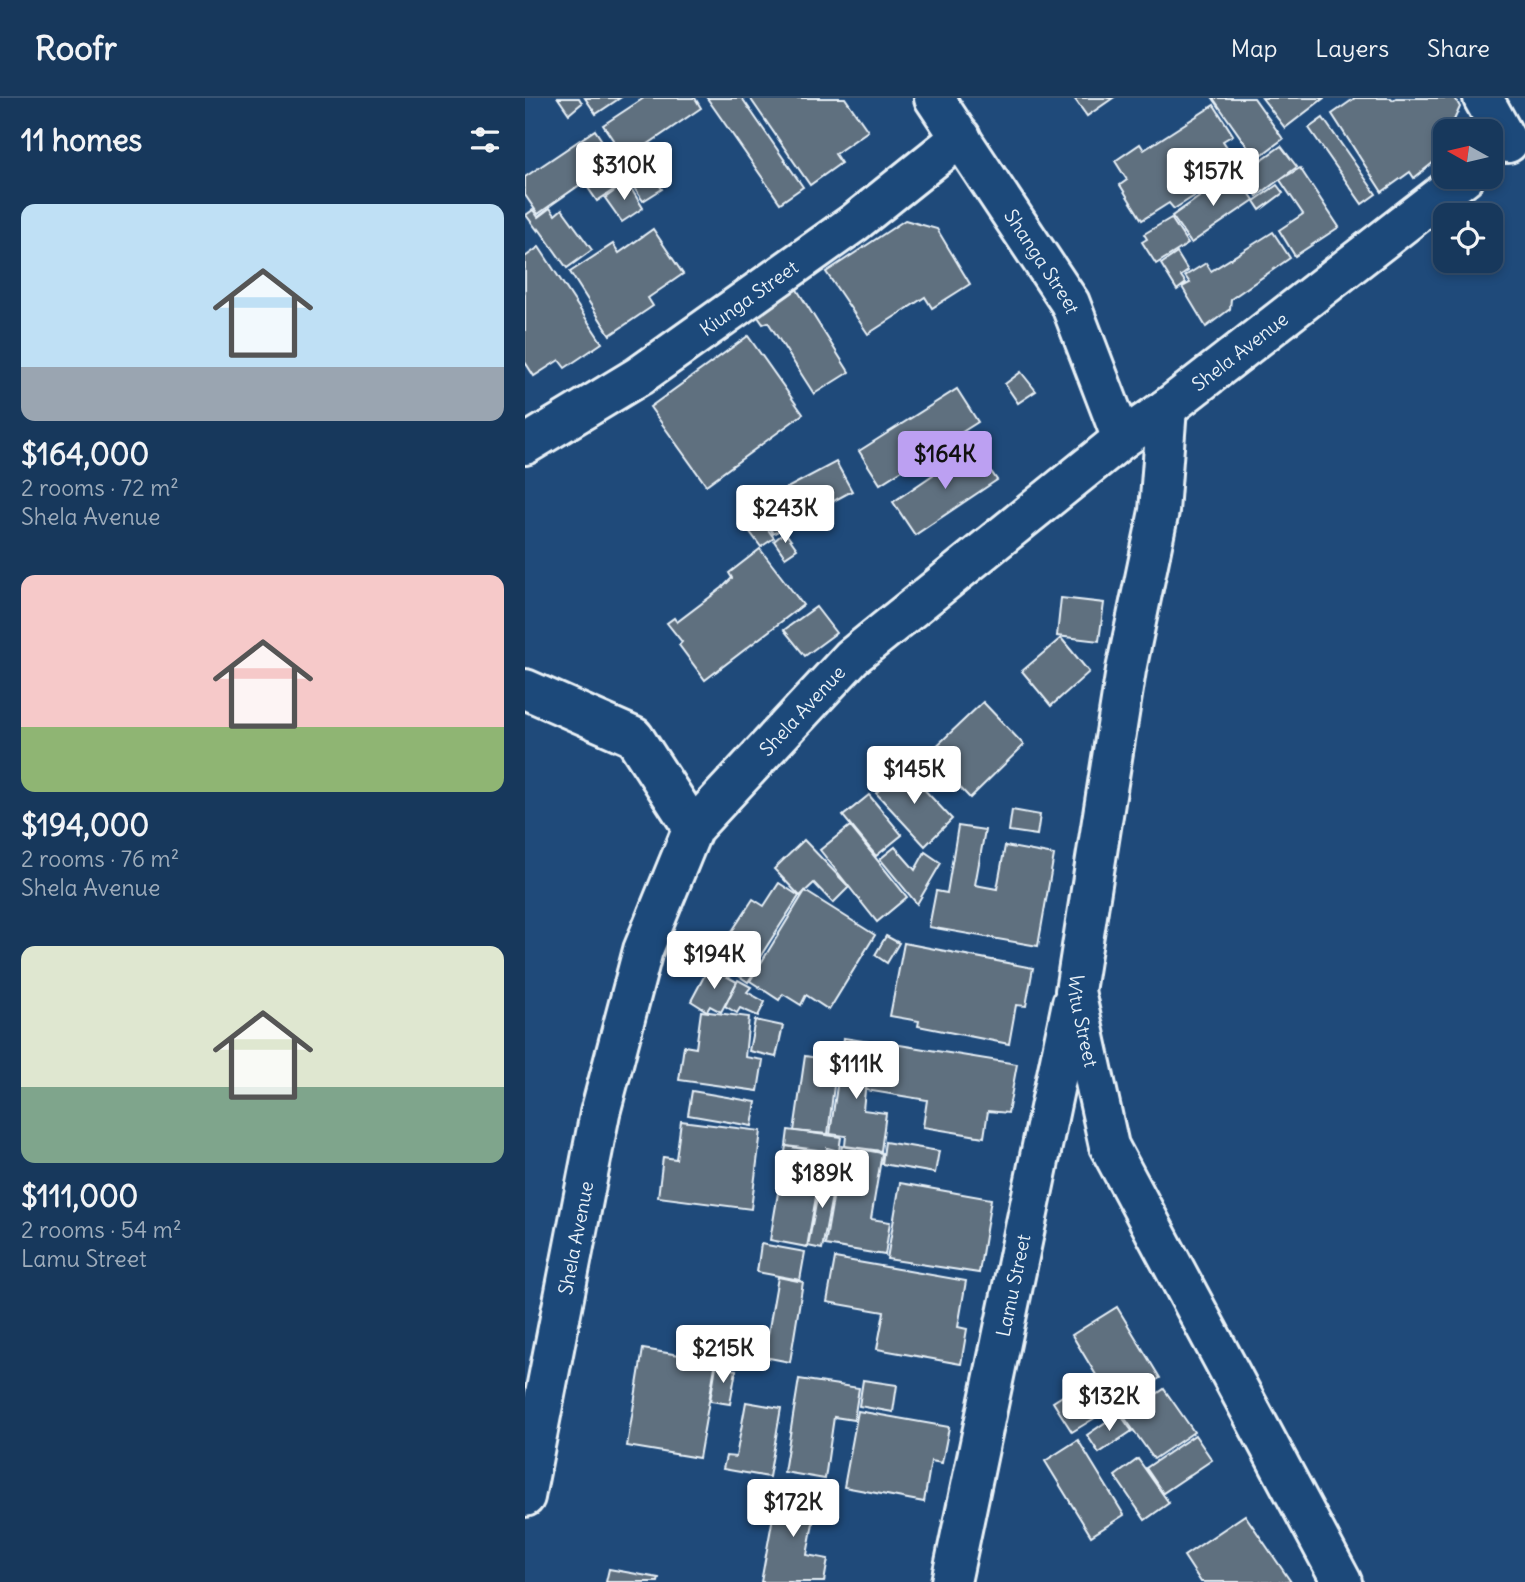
<!DOCTYPE html>
<html lang="en">
<head>
<meta charset="utf-8">
<style>
	body { margin:0; font-family:Delius,sans-serif; background:#244365; color:#f1f3f6; height:100vh; display:flex; flex-direction:column; font-size:26px; white-space:nowrap }
	* { box-sizing:border-box; margin:0 }
	p { font-size:23px; color:#9eacbb }
	.icon { flex:none; width:38px; height:38px; fill:none; stroke:currentColor; stroke-width:2; stroke-linecap:round; stroke-linejoin:round }
	.map { position:relative; flex:1; overflow:hidden }
	.details { display:flex; flex-direction:column; background:#17385c; width:525px }
	.details>* { flex:none }
	.needle { width:46px; rotate:278deg }
	.tools { position:absolute; left:908px; top:21px; display:grid; gap:14px }
	.tools a { display:grid; place-items:center; width:70px; height:70px; border-radius:14px; background:#17385c; box-shadow:0 4px 10px #0003,0 0 0 2px #365272; font-size:35px }
	.price { position:absolute; translate:-50% -60px; padding:0 16px; border-radius:7px; background:#fff; color:#222; font-size:23px; line-height:46px; filter:drop-shadow(0 2px 4px #0008) }
	.price::after { content:''; position:absolute; left:50%; top:42px; width:21px; height:16px; margin-left:-10px; background:inherit; clip-path:polygon(0 0,100% 0,50% 100%) }
	.price.current { background:#bca0f2; color:#111 }
	ul { padding:0; list-style:none }
	li { display:grid; align-content:center; gap:14px; height:371px; padding:0 21px }
	li span { display:grid; place-items:center; height:217px; border-radius:14px; color:#555 }
	li>.icon { margin-inline-start:auto }
	span .icon { width:126px; height:126px; fill:#fffc; stroke-width:1 }
	li b { font-size:30px }
	h2 { display:flex; justify-content:space-between; align-items:center; height:84px; padding:0 21px; font-size:30px }
	header { display:flex; align-items:center; gap:42px; box-sizing:border-box; height:98px; padding:0 35px; background:#17385c; border-bottom:2px solid #365272 }
	header strong { font-size:33px }
	nav { display:flex; gap:38px; margin-inline-start:auto; font-size:24px }
	main { display:flex; flex:1; min-height:0 }
	.map>svg:first-child { display:block }
</style>
</head>
<body>
<header>
<strong>Roofr</strong>
<nav><a>Map</a><a>Layers</a><a>Share</a></nav>
</header>
<main>
<section class="details">
<h2>11 homes<svg class="icon" aria-label="filters" viewBox="0 0 24 24"><path d="M4 7h16M4 17h16"/><circle cx="9" cy="7" r="2"/><circle cx="15" cy="17" r="2"/></svg></h2>
<ul>
<li><span style="background:linear-gradient(#bfe0f5 75%,#9aa5b1 0)"><svg class="icon" aria-label="home" viewBox="0 0 24 24"><path d="M3 11l9-7 9 7M6 9v11h12V9"/></svg></span><div><b>$164,000</b><p>2 rooms · 72 m²</p><p>Shela Avenue</p></div></li>
<li><span style="background:linear-gradient(#f6c9c9 70%,#8fb573 0)"><svg class="icon" aria-label="home" viewBox="0 0 24 24"><path d="M3 11l9-7 9 7M6 9v11h12V9"/></svg></span><div><b>$194,000</b><p>2 rooms · 76 m²</p><p>Shela Avenue</p></div></li>
<li><span style="background:linear-gradient(#dfe7d0 65%,#7fa58c 0)"><svg class="icon" aria-label="home" viewBox="0 0 24 24"><path d="M3 11l9-7 9 7M6 9v11h12V9"/></svg></span><div><b>$111,000</b><p>2 rooms · 54 m²</p><p>Lamu Street</p></div></li>
</ul>
</section>
<div class="map">
<svg width="1000" height="1484" viewBox="0 0 1000 1484">
	<rect width="100%" height="100%" fill="#1f4a7a"/>
	<filter id="ink" filterUnits="userSpaceOnUse"><feTurbulence type="fractalNoise" baseFrequency=".0143" numOctaves="2"/><feDisplacementMap in="SourceGraphic" scale="14" xChannelSelector="R" yChannelSelector="G"/><feConvolveMatrix kernelMatrix="1 2 1 2 8 2 1 2 1" color-interpolation-filters="sRGB"/></filter>
	<g filter="url(#ink)">
		<!-- building -->
		<g fill="#5e6f7f" stroke="#e8f1f8" stroke-width="2">
			<polygon points="33,0 54,0 57,5 44,16"/>
			<polygon points="60,0 95,0 71,16"/>
			<polygon points="119,0 170,0 176,10 101,61 78,27"/>
			<polygon points="182,0 217,0 278,89 255,105"/>
			<polygon points="225,0 320,0 343,33 310,56 316,65 285,87"/>
			<polygon points="549,0 588,0 562,18"/>
			<polygon points="688,0 729,0 758,41 731,61"/>
			<polygon points="737,0 799,0 760,30"/>
			<polygon points="830,0 866,0 868,2 871,0 930,0 935,9 924,33 920,33 920,55 889,80 885,74 857,94 807,16"/>
			<polygon points="689,7 708,37 698,43 715,69 649,111 644,105 617,122 595,87 602,82 590,63 615,46 619,52"/>
			<polygon points="798,20 851,96 837,106 784,30"/>
			<polygon points="70,32 103,82 72,103 59,84 13,116 0,97 0,79"/>
			<polygon points="756,48 772,69 732,98 716,76"/>
			<polygon points="113,55 137,91 118,103 92,65 100,60 102,62"/>
			<polygon points="775,70 814,129 770,158 754,132 778,116 755,82"/>
			<polygon points="710,74 729,102 666,145 647,118"/>
			<polygon points="102,84 118,110 97,124 80,100"/>
			<polygon points="752,87 758,95 735,112 729,103"/>
			<polygon points="25,110 30,117 37,111 67,152 42,170 14,131 13,133 1,117 8,112 13,119"/>
			<polygon points="646,120 663,146 631,166 617,144 622,141 619,136"/>
			<polygon points="380,122 412,131 445,186 407,210 400,199 343,236 301,174"/>
			<polygon points="128,131 158,176 123,200 128,208 85,237 45,174 88,146 94,155"/>
			<polygon points="748,134 765,160 706,201 705,211 681,229 657,189 665,185 660,178 681,165 686,173"/>
			<polygon points="14,149 77,245 40,270 34,262 9,278 0,264 0,159"/>
			<polygon points="652,155 663,173 656,178 661,185 652,192 636,166"/>
			<polygon points="271,190 324,274 289,296 243,224 238,226 231,216"/>
			<polygon points="223,238 278,316 181,387 125,309"/>
			<polygon points="496,274 511,293 493,305 480,286"/>
			<polygon points="432,291 453,324 355,386 334,353"/>
			<polygon points="449,349 472,382 390,437 368,404"/>
			<polygon points="311,364 327,393 248,436 232,406"/>
			<polygon points="235,421 249,440 236,449 222,430"/>
			<polygon points="260,434 272,451 260,459 249,443"/>
			<polygon points="235,451 278,507 180,582 154,547 157,544 142,525 149,520 152,524 197,490 207,480 204,475"/>
			<polygon points="536,500 579,505 574,543 532,538"/>
			<polygon points="291,509 311,535 280,558 259,532"/>
			<polygon points="536,540 564,574 526,608 497,573"/>
			<polygon points="458,604 499,647 445,700 403,656"/>
			<polygon points="378,669 427,721 400,748 351,695"/>
			<polygon points="344,697 377,737 351,758 318,718"/>
			<polygon points="487,712 515,717 512,737 484,733"/>
			<polygon points="325,728 382,799 352,824 295,752"/>
			<polygon points="433,728 460,732 450,787 472,791 480,748 529,757 513,848 404,829 411,793 422,795"/>
			<polygon points="279,742 324,789 308,805 289,785 275,798 249,771"/>
			<polygon points="370,749 390,772 400,754 416,765 392,806 355,761"/>
			<polygon points="254,785 274,798 231,865 200,844 228,801 239,808"/>
			<polygon points="280,793 350,837 304,912 281,897 276,907 258,896 254,902 225,883"/>
			<polygon points="361,838 374,845 362,865 350,857"/>
			<polygon points="379,845 508,870 501,908 491,907 484,946 393,928 394,923 365,918"/>
			<polygon points="212,854 233,868 223,884 202,870"/>
			<polygon points="184,869 212,884 196,914 185,908 182,913 166,903"/>
			<polygon points="213,882 226,889 222,894 240,904 233,918 215,910 212,915 200,908"/>
			<polygon points="176,913 224,919 220,959 238,962 233,993 154,982 159,948 171,950"/>
			<polygon points="230,922 258,928 251,959 224,953"/>
			<polygon points="319,940 345,944 338,1012 361,1015 356,1053 320,1048 321,1038 305,1036"/>
			<polygon points="350,943 492,966 483,1015 463,1013 459,1039 398,1029 402,1002 341,992"/>
			<polygon points="280,958 312,963 303,1036 269,1033"/>
			<polygon points="167,993 231,1004 227,1028 163,1017"/>
			<polygon points="156,1023 236,1033 226,1111 133,1099 138,1059 151,1061"/>
			<polygon points="263,1032 316,1039 314,1053 302,1050 301,1053 261,1048"/>
			<polygon points="360,1044 414,1053 410,1075 357,1066"/>
			<polygon points="261,1048 299,1055 282,1149 245,1142"/>
			<polygon points="317,1048 357,1055 346,1121 365,1124 360,1157 300,1147"/>
			<polygon points="297,1074 311,1077 297,1151 283,1148"/>
			<polygon points="375,1085 466,1101 454,1175 362,1161"/>
			<polygon points="236,1146 280,1154 275,1182 232,1174"/>
			<polygon points="310,1160 441,1183 433,1229 442,1231 436,1266 352,1251 359,1214 302,1204"/>
			<polygon points="253,1179 278,1184 265,1264 239,1259"/>
			<polygon points="592,1209 635,1280 547,1334 528,1304 571,1277 547,1237"/>
			<polygon points="118,1251 191,1263 174,1360 102,1348"/>
			<polygon points="191,1268 211,1272 205,1306 185,1303"/>
			<polygon points="274,1281 334,1290 329,1322 309,1319 300,1381 259,1374"/>
			<polygon points="338,1282 372,1287 368,1314 334,1308"/>
			<polygon points="639,1291 669,1334 629,1361 599,1319"/>
			<polygon points="221,1304 256,1310 244,1379 198,1371 201,1358 211,1359"/>
			<polygon points="333,1313 424,1329 417,1365 406,1363 399,1404 319,1389"/>
			<polygon points="594,1315 607,1333 574,1355 562,1337"/>
			<polygon points="670,1337 687,1362 638,1395 621,1370"/>
			<polygon points="553,1342 599,1417 566,1438 520,1363"/>
			<polygon points="613,1361 644,1405 620,1422 590,1378"/>
			<polygon points="254,1386 294,1393 282,1457 303,1461 299,1484 236,1484"/>
			<polygon points="720,1417 766,1484 676,1484 659,1458"/>
			<polygon points="84,1471 134,1480 133,1484 81,1484"/>
		</g>
		<g fill="none" stroke-linecap="round" stroke-linejoin="round">
			<!-- minor casing -->
			<g stroke="#e8f1f8" stroke-width="44">
				<g id="minor">
					<path id="s1" d="M409,0L545,205L597,341"/>
					<polyline points="958,0 983,45"/>
					<path id="s2" d="M642,310L634,413L601,572L550,893L584,1048L817,1484"/>
					<path id="s3" d="M0,347L114,278L329,125L436,39"/>
					<polyline points="0,591 109,639 168,730"/>
					<path id="s4" d="M0,1399L75,1015L118,852L168,730L327,559L597,341L642,310L939,79"/>
					<path id="s5" d="M426,1484L547,905"/>
				</g>
			</g>
			<!-- minor -->
			<use href="#minor" stroke="#1f4a7a" stroke-width="38"/>
		</g>
	</g>
	<g text-anchor="middle" dominant-baseline="central" stroke-width="5" stroke-linejoin="round" paint-order="stroke">
		<!-- street labels -->
		<g font-size="19" fill="#e8f1f8" stroke="#1f4a7a">
			<text stroke="none"><textPath href="#s1" startOffset="196">Shanga Street</textPath></text>
			<text stroke="none"><textPath href="#s3" startOffset="268">Kiunga Street</textPath></text>
			<text stroke="none"><textPath href="#s4" startOffset="1419">Shela Avenue</textPath></text>
			<text stroke="none"><textPath href="#s4" startOffset="852">Shela Avenue</textPath></text>
			<text stroke="none"><textPath href="#s2" startOffset="621">Witu Street</textPath></text>
			<text stroke="none"><textPath href="#s4" startOffset="264">Shela Avenue</textPath></text>
			<text stroke="none"><textPath href="#s5" startOffset="303">Lamu Street</textPath></text>
		</g>
	</g>
</svg>
<div class="tools">
<a><svg class="needle" viewBox="-14 -14 28 28"><path d="M0-13l5 13h-10z" fill="#e53935"/><path d="M0 13l5-13h-10z" fill="#9eacbb"/></svg></a>
<a><svg class="icon" aria-label="locate" viewBox="0 0 24 24"><circle cx="12" cy="12" r="6"/><path d="M12 2v4M12 18v4M2 12h4M18 12h4"/></svg></a>
</div>
<b class="price" style="left:99px;top:104px">$310K</b>
<b class="price" style="left:688px;top:110px">$157K</b>
<b class="price current" style="left:420px;top:393px">$164K</b>
<b class="price" style="left:260px;top:447px">$243K</b>
<b class="price" style="left:389px;top:708px">$145K</b>
<b class="price" style="left:189px;top:893px">$194K</b>
<b class="price" style="left:331px;top:1003px">$111K</b>
<b class="price" style="left:297px;top:1112px">$189K</b>
<b class="price" style="left:198px;top:1287px">$215K</b>
<b class="price" style="left:584px;top:1335px">$132K</b>
<b class="price" style="left:268px;top:1441px">$172K</b>
</div>
</main>
</body>
</html>
